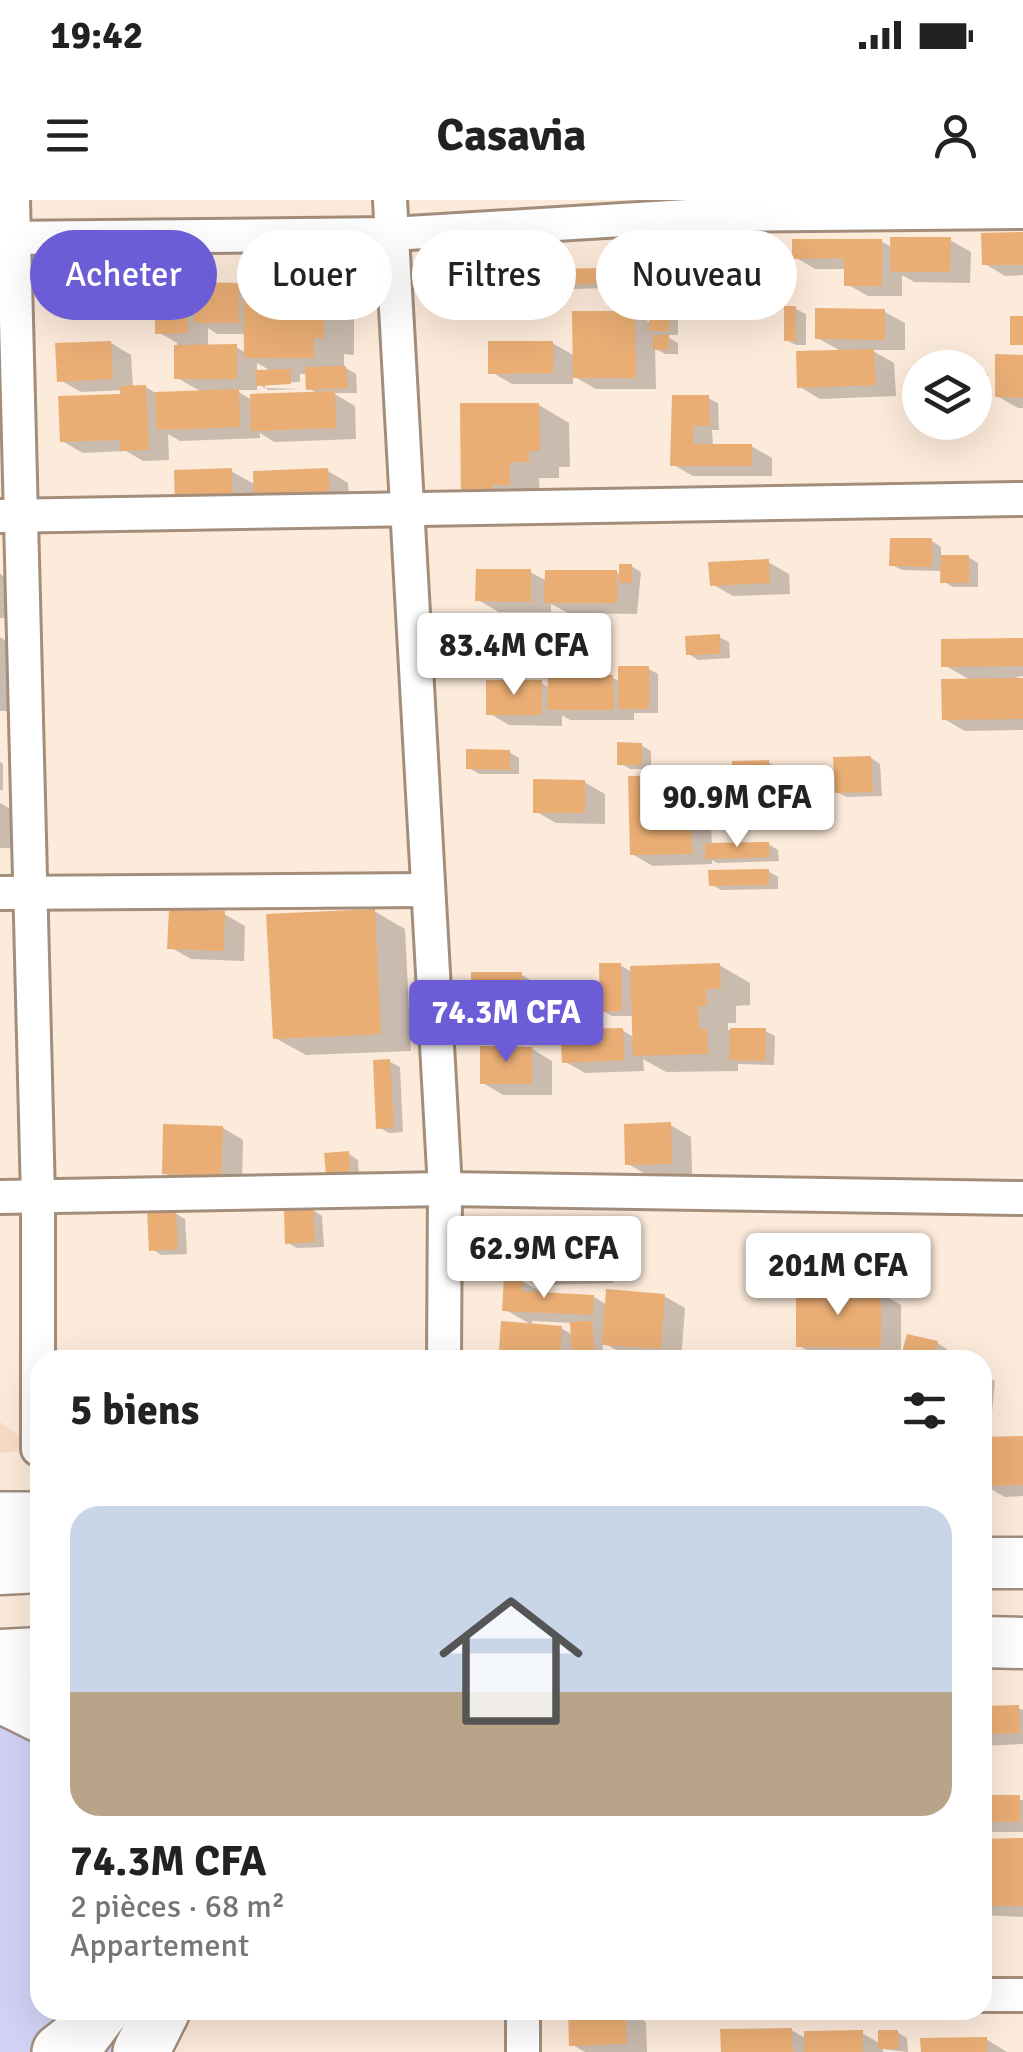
<!DOCTYPE html>
<html lang="fr">
<head>
<meta charset="utf-8">
<style>
	body { margin:0; font-family:Signika,sans-serif; background:#f2f2f2; color:#222; height:100vh; display:flex; flex-direction:column; font-size:38px; white-space:nowrap }
	* { box-sizing:border-box; margin:0 }
	p { font-size:32px; color:#767676 }
	.icon { flex:none; width:55px; height:55px; fill:none; stroke:currentColor; stroke-width:2; stroke-linecap:round; stroke-linejoin:round }
	.map { position:relative; flex:1; overflow:hidden }
	.details { position:absolute; left:30px; top:1150px; width:962px; height:670px; display:flex; flex-direction:column; background:#fff; border-radius:30px; box-shadow:0 10px 40px #0002 }
	.details>* { flex:none }
	.banner { position:absolute; left:30px; top:30px; width:965px; height:90px; display:flex; gap:20px }
	.tools { position:absolute; left:902px; top:150px; display:grid; gap:20px }
	.tools a { display:grid; place-items:center; width:90px; height:90px; border-radius:50%; background:#fff; box-shadow:0 10px 40px #0002; font-size:50px }
	.price { position:absolute; translate:-50% -85px; padding:0 22px; border-radius:10px; background:#fff; color:#222; font-size:32px; line-height:65px; filter:drop-shadow(0 2px 5px #0008) }
	.price::after { content:''; position:absolute; left:50%; top:60px; width:30px; height:22px; margin-left:-15px; background:inherit; clip-path:polygon(0 0,100% 0,50% 100%) }
	.price.active { background:#6c5dd7; color:#fff }
	ul { padding:0; list-style:none }
	li { display:grid; align-content:center; gap:20px; height:530px; padding:0 40px }
	li+li { border-top:2px solid #e0e0e0 }
	li span { display:grid; place-items:center; height:310px; border-radius:30px; color:#555 }
	li>.icon { margin-inline-start:auto }
	span .icon { width:180px; height:180px; fill:#fffc; stroke-width:1 }
	li b { font-size:42px }
	h2 { display:flex; justify-content:space-between; align-items:center; height:120px; padding:0 40px; font-size:42px }
	.tag { padding:0 35px; border-radius:45px; background:#fff; box-shadow:0 10px 40px #0002; font-size:35px; line-height:90px }
	.tag.active { background:#6c5dd7; color:#fff }
	.status { display:flex; justify-content:space-between; align-items:center; height:70px; padding:0 50px; background:#fff; direction:ltr }
	.status svg { height:28px; fill:currentColor }
	header { display:flex; justify-content:space-between; align-items:center; height:130px; padding:0 40px; background:#fff; font-size:45px; font-weight:700 }
	.map>svg:first-child { display:block }
</style>
</head>
<body>
<div class="status"><b>19:42</b><svg viewBox="0 0 49 12"><path d="M0 12V9h3v3zM5 12V6h3v6zM10 12V3h3v9zM15 12V0h3v12zM26 1h20v11H26zM47 4h2v5h-2z"/></svg></div>
<header><svg class="icon" aria-label="menu" viewBox="0 0 24 24"><path d="M4 6h16M4 12h16M4 18h16"/></svg>Casavia<svg class="icon" aria-label="person" viewBox="0 0 24 24"><circle cx="12" cy="8" r="4"/><path d="M4 21q1-7 8-7t8 7"/></svg></header>
<div class="map">
<svg width="1023" height="1852" viewBox="0 0 1023 1852">
	<rect width="100%" height="100%" fill="#fceada"/>
	<!-- built -->
	<polygon fill="#f9dcc3" points="0,1222 38,1249 0,1253"/>
	<!-- green -->
	<polygon fill="#d1d2f6" points="40,1480 40,1810 160,1810 139,1852 0,1852 0,1487"/>
	<!-- shadow -->
	<g fill="#0003" fill-rule="evenodd">
		<polygon points="1023,35 1023,75 1005,76 985,64"/>
		<polygon points="950,40 971,52 970,83 914,82 902,75 902,96 868,96 847,84 847,69 815,69 795,57 881,41 893,48"/>
		<polygon points="595,71 605,77 605,88 574,89 564,83"/>
		<path d="M277,72L299,85L324,84L354,102V155L344,154V167L356,174L357,193H333L355,206L356,239L274,242L260,233V238L180,241L168,234L169,260L143,261L126,251L83,253L62,241L123,197V190L81,192L60,180L111,143L131,155L133,188L146,187L157,194L202,192L177,178V143L158,132L187,85L196,91L238,85L245,89ZM208,128L217,134H246V153L236,147H208ZM257,163L273,172L257,173ZM300,174H308V188L319,194L252,200L235,190H257V183L268,190L300,189L265,188V183L300,182Z"/>
		<polygon points="524,75 545,87 545,103 474,104 453,92"/>
		<polygon points="668,94 678,99 678,135 665,135 678,143 678,154 665,154 655,148 656,189 596,189 573,176 573,184 512,184 491,172 552,143 575,156 635,113 651,123"/>
		<polygon points="796,109 806,114 806,145 796,145 786,140"/>
		<polygon points="885,112 905,123 905,150 871,150 894,163 896,196 820,199 800,187 843,152 817,138"/>
		<polygon points="1023,157 1023,208 1018,208 997,196"/>
		<polygon points="975,169 988,174 988,189 975,188"/>
		<polygon points="708,198 718,203 719,230 712,230 713,246 751,246 772,258 772,276 693,276 672,264 672,218"/>
		<polygon points="539,205 569,223 570,267 559,267 559,278 539,278 540,302 463,300"/>
		<polygon points="231,271 256,285 328,271 348,283 350,313 199,317"/>
		<polygon points="932,341 941,347 941,357 968,357 978,363 978,387 953,387 943,381 943,371 902,370 892,365"/>
		<polygon points="768,362 789,374 790,394 733,396 712,384"/>
		<polygon points="631,366 641,372 637,414 568,413 551,404 551,412 499,412 478,400 530,372 547,381 616,372 622,376"/>
		<polygon points="0,374 10,380 13,418 0,418"/>
		<polygon points="0,437 16,447 16,511 0,511"/>
		<polygon points="719,437 729,442 730,458 698,460 689,454"/>
		<polygon points="1023,440 1023,476 1016,477 1023,481 1023,530 965,531 944,519 972,481 944,465"/>
		<polygon points="649,469 658,474 658,513 634,513 634,520 570,520 562,515 562,526 509,525 489,513 541,483 550,488 613,478 621,482"/>
		<polygon points="641,545 651,551 651,569 630,569 620,563"/>
		<polygon points="509,552 519,558 519,574 479,574 469,568"/>
		<polygon points="871,558 880,564 882,596 847,597 837,592"/>
		<polygon points="0,562 3,564 3,590 0,590"/>
		<polygon points="768,562 778,568 778,581 745,582 735,576"/>
		<polygon points="689,577 709,589 712,646 768,644 778,650 779,661 717,663 712,660 712,664 653,666 632,654"/>
		<polygon points="584,582 605,594 605,624 556,623 535,611"/>
		<polygon points="0,603 16,612 16,648 0,648"/>
		<polygon points="768,671 778,677 778,689 721,690 711,684"/>
		<polygon points="374,711 405,729 411,851 306,855 275,838"/>
		<polygon points="224,714 245,726 244,761 191,759 170,747"/>
		<polygon points="620,765 633,773 719,765 750,783 750,805 736,806 736,823 728,823 728,830 765,831 775,836 774,865 738,864 738,871 666,872 643,859 644,871 585,873 564,861 622,830 635,838 634,816 612,816 602,810"/>
		<polygon points="522,775 542,787 542,826 494,826 473,814"/>
		<polygon points="532,849 552,861 552,895 503,895 483,883"/>
		<polygon points="390,862 400,867 403,932 389,933 379,927"/>
		<polygon points="670,925 691,937 692,974 649,976 628,964"/>
		<polygon points="223,928 243,940 242,987 185,984 164,972"/>
		<polygon points="349,954 358,960 359,978 338,979 328,973"/>
		<polygon points="313,1010 322,1016 324,1047 297,1048 288,1043"/>
		<polygon points="175,1013 185,1019 187,1054 161,1055 152,1049"/>
		<polygon points="508,1037 521,1044 592,1039 612,1051 613,1083 543,1085 522,1073 522,1063 503,1062 493,1057"/>
		<polygon points="522,1081 543,1093 594,1097 607,1105 664,1096 685,1108 681,1159 625,1155 602,1142 604,1160 519,1160 501,1149 561,1128 573,1135 572,1123 532,1121 532,1125 504,1109"/>
		<polygon points="881,1093 901,1105 901,1158 819,1157 799,1146"/>
		<polygon points="937,1143 947,1149 944,1160 930,1160 905,1151"/>
		<polygon points="982,1176 995,1181 992,1212 982,1212"/>
		<polygon points="1023,1239 1023,1296 1005,1297 984,1285"/>
		<polygon points="1018,1508 1023,1510 1023,1544 982,1546 982,1509"/>
		<polygon points="982,1598 1023,1600 1023,1632 982,1632"/>
		<polygon points="982,1641 1023,1641 1023,1717 982,1715"/>
		<polygon points="625,1810 646,1822 647,1852 585,1852 571,1844"/>
		<polygon points="791,1830 807,1839 862,1833 881,1844 897,1832 907,1838 908,1852 883,1849 883,1852 723,1852"/>
		<polygon points="986,1839 1007,1852 923,1852"/>
	</g>
	<!-- building -->
	<g fill="#eaae75">
		<polygon points="1023,32 1023,65 982,65 981,33"/>
		<polygon points="890,37 951,37 950,72 891,72"/>
		<polygon points="792,39 882,39 882,86 844,86 844,58 792,59"/>
		<polygon points="596,68 596,84 561,85 561,69"/>
		<polygon points="277,69 278,89 298,89 299,82 324,82 324,139 314,138 314,158 244,158 243,70"/>
		<polygon points="525,72 525,93 451,93 451,73"/>
		<polygon points="194,82 239,83 239,123 194,123"/>
		<polygon points="155,83 187,83 188,133 155,134"/>
		<polygon points="669,91 669,131 649,131 649,92"/>
		<rect x="784" y="106" width="12" height="35"/>
		<polygon points="815,108 885,109 885,140 815,139"/>
		<polygon points="572,111 635,111 636,178 573,178"/>
		<rect x="1010" y="116" width="13" height="29"/>
		<rect x="653" y="135" width="16" height="15"/>
		<polygon points="111,141 113,179 57,182 55,143"/>
		<polygon points="488,141 553,141 553,173 488,174"/>
		<polygon points="237,144 237,179 174,179 174,145"/>
		<polygon points="874,149 876,185 797,188 796,151"/>
		<polygon points="995,154 1023,155 1023,198 995,197"/>
		<polygon points="346,166 348,188 306,190 305,167"/>
		<polygon points="291,169 291,184 256,186 255,170"/>
		<polygon points="146,185 149,250 120,251 120,240 60,242 58,196 120,194 120,186"/>
		<polygon points="239,189 240,227 157,230 155,192"/>
		<polygon points="335,191 336,228 251,231 250,194"/>
		<polygon points="672,195 709,195 710,226 693,226 693,244 752,244 752,266 670,266"/>
		<polygon points="460,203 539,203 540,251 529,251 529,262 510,262 510,285 492,285 492,301 461,302"/>
		<polygon points="232,268 233,305 175,306 174,270"/>
		<polygon points="328,268 330,303 254,305 253,271"/>
		<polygon points="890,338 932,338 932,367 889,366"/>
		<polygon points="941,355 969,355 969,383 940,383"/>
		<polygon points="769,359 770,383 710,386 708,362"/>
		<rect x="619" y="364" width="13" height="19"/>
		<polygon points="476,369 531,369 531,402 475,401"/>
		<polygon points="545,370 617,370 617,403 544,403"/>
		<polygon points="720,434 721,454 686,455 685,436"/>
		<polygon points="1023,438 1023,466 941,467 941,439"/>
		<rect x="618" y="466" width="31" height="43"/>
		<polygon points="548,475 613,475 614,510 547,510"/>
		<polygon points="1023,478 1023,519 942,520 941,479"/>
		<rect x="486" y="480" width="56" height="35"/>
		<polygon points="617,542 642,543 642,565 617,565"/>
		<polygon points="466,549 510,550 510,570 466,569"/>
		<polygon points="871,556 873,592 835,593 833,557"/>
		<polygon points="769,560 769,577 732,578 732,561"/>
		<polygon points="689,575 692,654 630,655 628,576"/>
		<polygon points="533,579 585,580 585,613 533,613"/>
		<polygon points="769,642 770,657 705,659 705,643"/>
		<polygon points="769,669 769,685 709,686 708,670"/>
		<polygon points="169,709 225,711 224,751 167,749"/>
		<polygon points="375,709 381,834 273,839 266,714"/>
		<polygon points="599,763 621,763 622,811 600,812"/>
		<polygon points="720,763 721,789 706,789 707,806 698,806 699,829 707,829 708,854 633,856 630,766"/>
		<rect x="471" y="772" width="51" height="43"/>
		<polygon points="623,828 624,860 562,863 560,829"/>
		<polygon points="730,828 766,828 765,861 729,860"/>
		<polygon points="480,846 532,847 532,884 480,884"/>
		<polygon points="390,859 394,928 376,929 373,860"/>
		<polygon points="671,922 672,964 625,965 624,924"/>
		<polygon points="163,924 223,926 221,976 162,974"/>
		<polygon points="349,951 350,974 326,975 324,953"/>
		<polygon points="313,1008 315,1042 285,1044 284,1009"/>
		<polygon points="176,1010 178,1049 149,1051 147,1011"/>
		<polygon points="491,1034 509,1034 508,1058 491,1058"/>
		<polygon points="592,1037 593,1073 519,1074 519,1038"/>
		<polygon points="504,1078 523,1079 522,1091 594,1095 593,1115 502,1111"/>
		<polygon points="606,1089 665,1094 661,1149 602,1145"/>
		<polygon points="796,1089 881,1090 881,1148 796,1147"/>
		<polygon points="501,1121 562,1126 560,1155 499,1151"/>
		<polygon points="592,1121 595,1156 572,1157 570,1122"/>
		<polygon points="907,1134 938,1141 934,1160 902,1152"/>
		<polygon points="1023,1236 1023,1285 982,1286 982,1237"/>
		<polygon points="1019,1505 1020,1533 982,1534 982,1506"/>
		<rect x="982" y="1595" width="38" height="27"/>
		<polygon points="1023,1638 1023,1706 982,1706 982,1639"/>
		<polygon points="568,1810 626,1810 627,1844 569,1846"/>
		<polygon points="792,1828 793,1852 721,1852 720,1829"/>
		<polygon points="863,1830 863,1852 804,1852 804,1831"/>
		<polygon points="878,1830 898,1830 899,1849 878,1849"/>
		<polygon points="987,1837 987,1852 921,1852 920,1838"/>
	</g>
	<g fill="none" stroke-linecap="round" stroke-linejoin="round">
		<!-- street casing -->
		<g stroke="#a38e7c" stroke-width="38">
			<g id="street">
				<polyline points="13,0 38,997 38,1249"/>
				<polyline points="390,0 445,989 444,1160"/>
				<polyline points="0,38 392,34 704,15 1023,12"/>
				<polyline points="0,316 1023,299"/>
				<polyline points="0,693 428,690"/>
				<polyline points="0,997 445,989 1023,998"/>
				<polyline points="982,1795 1023,1795"/>
				<polyline points="523,1810 523,1852"/>
			</g>
		</g>
		<!-- primary casing -->
		<g stroke="#a38e7c" stroke-width="55">
			<g id="primary">
				<polyline points="982,1363 1023,1363"/>
				<polyline points="0,1369 40,1367"/>
				<polyline points="982,1442 1023,1443"/>
				<polyline points="0,1455 40,1453"/>
			</g>
		</g>
		<!-- highway casing -->
		<g stroke="#a38e7c" stroke-width="60">
			<g id="highway">
				<polyline points="0,1320 40,1320"/>
				<polyline points="0,1494 40,1514"/>
				<polyline points="60,1852 83,1834 101,1810"/>
				<polyline points="141,1852 162,1810"/>
			</g>
		</g>
		<!-- street -->
		<use href="#street" stroke="#fff" stroke-width="32"/>
		<!-- primary -->
		<use href="#primary" stroke="#fff" stroke-width="50"/>
		<!-- highway -->
		<use href="#highway" stroke="#fff" stroke-width="55"/>
	</g>
</svg>
<div class="tools">
<a><svg class="icon" aria-label="layers" viewBox="0 0 24 24"><path d="M12 4l9 5-9 5-9-5zM3 14l9 5 9-5"/></svg></a>
</div>
<b class="price" style="left:514px;top:498px">83.4M CFA</b>
<b class="price" style="left:737px;top:650px">90.9M CFA</b>
<b class="price active" style="left:506px;top:865px">74.3M CFA</b>
<b class="price" style="left:544px;top:1101px">62.9M CFA</b>
<b class="price" style="left:838px;top:1118px">201M CFA</b>
<div class="banner">
<a class="tag active">Acheter</a>
<a class="tag">Louer</a>
<a class="tag">Filtres</a>
<a class="tag">Nouveau</a>
</div>
<section class="details">
<h2>5 biens<svg class="icon" aria-label="filters" viewBox="0 0 24 24"><path d="M4 7h16M4 17h16"/><circle cx="9" cy="7" r="2"/><circle cx="15" cy="17" r="2"/></svg></h2>
<ul>
<li><span style="background:linear-gradient(#c9d6e8 60%,#b9a48a 0)"><svg class="icon" aria-label="home" viewBox="0 0 24 24"><path d="M3 11l9-7 9 7M6 9v11h12V9"/></svg></span><div><b>74.3M CFA</b><p>2 pièces · 68 m²</p><p>Appartement</p></div></li>
</ul>
</section>
</div>
</body>
</html>
